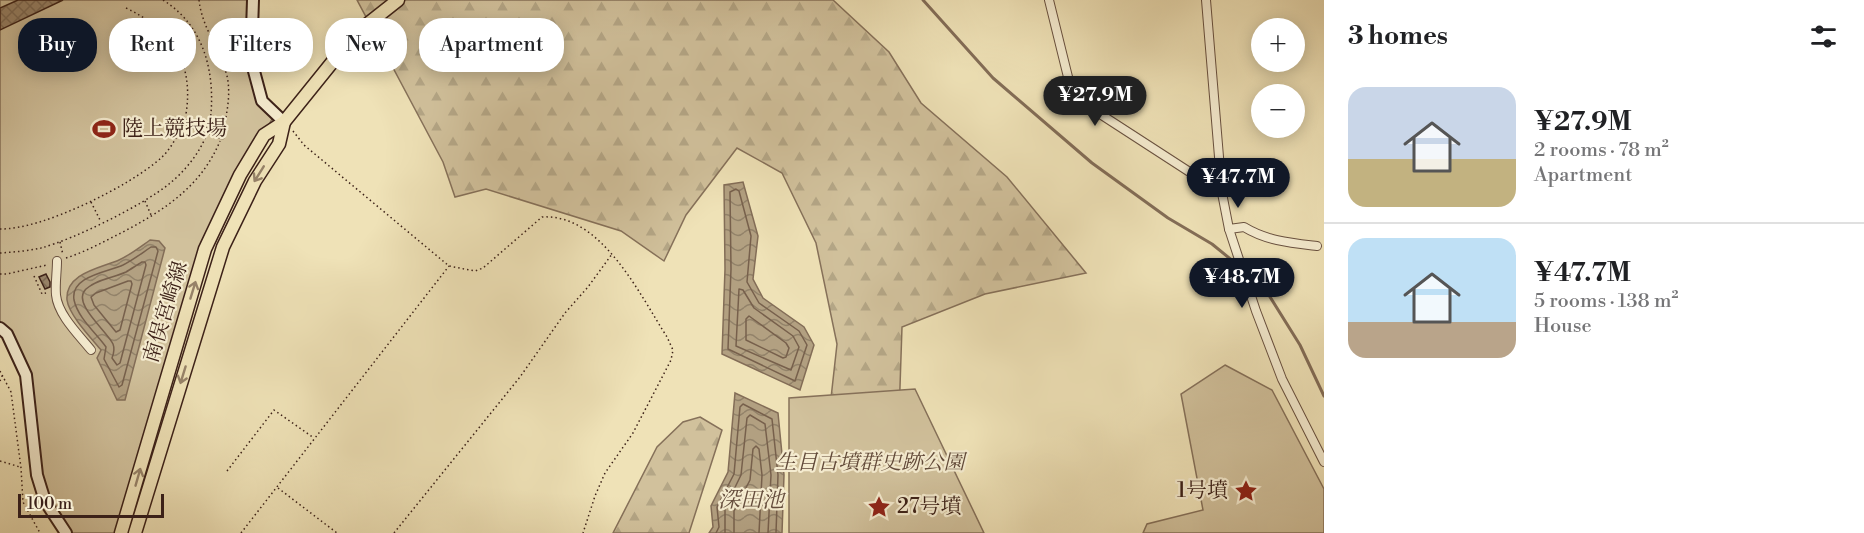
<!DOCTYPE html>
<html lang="en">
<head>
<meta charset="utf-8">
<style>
	body { margin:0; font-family:"Libre Bodoni","Noto Serif JP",serif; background:#f6f6f6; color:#202124; height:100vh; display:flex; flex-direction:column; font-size:22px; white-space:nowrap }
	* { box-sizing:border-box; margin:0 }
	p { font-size:20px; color:#757577 }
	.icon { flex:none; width:33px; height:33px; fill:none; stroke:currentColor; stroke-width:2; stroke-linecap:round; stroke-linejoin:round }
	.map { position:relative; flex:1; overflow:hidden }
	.drawer { display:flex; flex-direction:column; background:#fff; width:540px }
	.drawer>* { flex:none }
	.banner { position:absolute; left:18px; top:18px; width:570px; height:54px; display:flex; gap:12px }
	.controls { position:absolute; left:1251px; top:18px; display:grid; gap:12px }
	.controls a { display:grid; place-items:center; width:54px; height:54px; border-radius:50%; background:#fff; box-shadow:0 3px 15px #0003; font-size:30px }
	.scale { position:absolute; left:18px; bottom:15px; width:146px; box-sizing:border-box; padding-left:6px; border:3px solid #3c2118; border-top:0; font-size:16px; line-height:21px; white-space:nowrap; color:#3c2118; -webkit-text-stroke:4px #f5ecd0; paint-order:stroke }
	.price { position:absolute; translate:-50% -51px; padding:0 14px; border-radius:21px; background:#111827; color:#fff; font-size:20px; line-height:39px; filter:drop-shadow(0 2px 3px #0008) }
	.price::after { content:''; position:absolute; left:50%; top:36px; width:18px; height:14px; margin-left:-9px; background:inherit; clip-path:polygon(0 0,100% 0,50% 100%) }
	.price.active { background:#222; color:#fff }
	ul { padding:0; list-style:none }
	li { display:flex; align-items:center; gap:18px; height:150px; padding:0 24px }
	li+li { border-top:2px solid #e0e0e0 }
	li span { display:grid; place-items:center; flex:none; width:168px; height:120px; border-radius:18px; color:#555 }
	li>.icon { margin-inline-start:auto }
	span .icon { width:72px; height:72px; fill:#fffc; stroke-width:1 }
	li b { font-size:26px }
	h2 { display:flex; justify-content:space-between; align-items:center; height:72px; padding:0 24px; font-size:26px }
	.pill { padding:0 21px; border-radius:24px; background:#fff; box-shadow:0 3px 15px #0003; font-size:21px; line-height:54px }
	.pill.active { background:#111827; color:#fff }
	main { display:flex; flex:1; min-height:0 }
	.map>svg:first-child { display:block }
</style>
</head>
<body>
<main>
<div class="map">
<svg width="1324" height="533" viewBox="0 0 1324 533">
	<defs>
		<pattern id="forest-firs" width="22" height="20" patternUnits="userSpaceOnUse" patternTransform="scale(1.5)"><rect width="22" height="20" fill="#d1c19c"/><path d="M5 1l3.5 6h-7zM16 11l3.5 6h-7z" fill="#b4a686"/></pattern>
		<pattern id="water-waves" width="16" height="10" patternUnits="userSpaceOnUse" patternTransform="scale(1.5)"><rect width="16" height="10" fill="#b2a081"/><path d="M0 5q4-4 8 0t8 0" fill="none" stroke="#928269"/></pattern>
		<pattern id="building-cross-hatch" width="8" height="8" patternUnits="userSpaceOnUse" patternTransform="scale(1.5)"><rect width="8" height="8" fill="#99856b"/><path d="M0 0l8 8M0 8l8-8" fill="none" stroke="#7e6c57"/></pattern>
	</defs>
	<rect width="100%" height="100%" fill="#efe2b7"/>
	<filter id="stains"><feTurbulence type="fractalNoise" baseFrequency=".00333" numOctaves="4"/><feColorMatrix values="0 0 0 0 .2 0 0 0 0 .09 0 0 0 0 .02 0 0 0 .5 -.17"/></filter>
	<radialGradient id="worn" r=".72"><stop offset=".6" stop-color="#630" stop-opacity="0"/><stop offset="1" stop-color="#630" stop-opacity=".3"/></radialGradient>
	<!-- forest -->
	<g fill="url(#forest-firs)" stroke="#86715a" stroke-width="1.5">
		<polygon points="357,0 833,0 889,52 921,103 1007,177 1086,273 985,294 902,327 898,446 816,533 837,344 816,243 782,173 737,148 686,215 664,261 621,231 486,189 455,197 443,162"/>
		<polygon points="700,417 722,430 689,533 613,533 657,447 683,422"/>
	</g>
	<!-- park -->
	<g fill="#d1c19c" stroke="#86715a" stroke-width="1.5">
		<polygon points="0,0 253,0 251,60 262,101 275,113 205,249 121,533 66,533 45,501 26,375 0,328"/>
		<polygon points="1225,365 1272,390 1324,489 1324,533 1143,533 1147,524 1203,510 1181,394"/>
		<polygon points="915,389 984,533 789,533 789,398"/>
	</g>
	<!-- water -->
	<g fill="url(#water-waves)" stroke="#836d57" stroke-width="1.5">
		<polygon points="743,182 758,236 753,279 763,298 804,327 814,345 800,390 722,354 725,269 724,185"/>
		<path d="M150,240L159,241L165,248L125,400H117L97,358L101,350C91,338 69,315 67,300C65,273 101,268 119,260C130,255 140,247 150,240Z"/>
		<polygon points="735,393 778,413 784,475 782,533 709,533 713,527 711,506 728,472"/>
	</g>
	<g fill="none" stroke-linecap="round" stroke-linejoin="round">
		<!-- shore -->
		<g stroke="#77604c" stroke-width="1.5">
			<polygon points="736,189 739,191 751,236 747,282 759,303 799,331 807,345 795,381 728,349 731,269 730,192"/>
			<path d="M151,247H156L158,251L122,385L119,387L104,359L106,347C96,333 78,318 74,300C70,276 108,272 123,265C133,260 142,253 151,247Z"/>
			<path d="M142,262H145L146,265L120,363L117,365L112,358C114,353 115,349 113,344C107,331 71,303 86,289C97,279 113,278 126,272C131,269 137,265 142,262Z"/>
			<polygon points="128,281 131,281 132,284 120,330 116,332 94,305 91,297 96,293"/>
			<polygon points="739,289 743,290 754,308 793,336 799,347 791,370 736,346"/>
			<polygon points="749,316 786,343 789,348 786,357 783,358 746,340 746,319"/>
			<polyline points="716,533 719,527 717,507 734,474 740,407 743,404 772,419 778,475 776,533"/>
			<polyline points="725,533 725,508 741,475 747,418 750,415 765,424 771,475 768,533"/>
			<polyline points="734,533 734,511 750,480 753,449 756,446 759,449 762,475 759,533"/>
		</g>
		<!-- stream -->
		<g stroke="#836d57" stroke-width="3">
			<polyline points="923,0 993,78 1092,163 1168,218 1212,244 1239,266"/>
			<polyline points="1244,270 1262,284 1300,345 1324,396"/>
		</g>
	</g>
	<!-- building -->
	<g fill="url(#building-cross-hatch)" stroke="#3c2118" stroke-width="1.5">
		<polygon points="18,0 63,0 0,30 0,8"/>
		<polygon points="46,274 50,282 50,287 45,289 39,277"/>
	</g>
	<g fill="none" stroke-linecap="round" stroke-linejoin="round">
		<!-- lane casing -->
		<g stroke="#695140" stroke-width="7">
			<polyline id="lane" points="184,122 222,136"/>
		</g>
		<!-- street casing -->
		<g stroke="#695140" stroke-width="10">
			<g id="street">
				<polyline points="1049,0 1068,77 1080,101 1222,193"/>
				<polyline points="1206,0 1222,193 1229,229 1256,311 1282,379 1324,462"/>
				<path d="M1229,229L1244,227C1267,241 1291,243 1317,246"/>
				<path d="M57,261C57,272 55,284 56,295C58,315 79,335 91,350"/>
			</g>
		</g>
		<!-- secondary casing -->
		<g stroke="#3c2118" stroke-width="14">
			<g id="secondary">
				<polyline points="253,0 251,60 262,101 284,122"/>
				<polyline points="0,328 7,334 26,375 37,475 45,501 66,533"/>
			</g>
		</g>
		<!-- primary casing -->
		<g stroke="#3c2118" stroke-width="15">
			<g id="primary">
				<polyline points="121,533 205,249 240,175 264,135 284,122 355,34 398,0"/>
				<polyline points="135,533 223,247 255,181 279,144 284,122"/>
			</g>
		</g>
		<!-- path -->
		<g stroke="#3c2118" stroke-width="1.5" stroke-dasharray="1.5 3" stroke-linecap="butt">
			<path d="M163,0C206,27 216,76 210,123"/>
			<path d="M199,0C202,28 220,49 227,76C231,94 227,111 224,128"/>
			<path d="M126,8C172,30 194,62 186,114"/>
			<path d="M293,131L304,145L449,266L475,271L483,268L542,217C601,213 640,295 667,337L673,350L671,360L633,433L605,473L595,496L583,533"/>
			<polyline points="145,201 151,215"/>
			<polyline points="91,202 101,222"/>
			<path d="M0,229C42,230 130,186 161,158C170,150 176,138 182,127"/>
			<polyline points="60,242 63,255"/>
			<path d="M0,253C14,252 28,251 41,248C75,239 143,205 169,184C184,172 199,154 206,136"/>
			<path d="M66,258C85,252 103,242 121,233C163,211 201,187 220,141"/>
			<polyline points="0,274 7,274 47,265"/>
			<polyline points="34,276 42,294 46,293"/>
			<polyline points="0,371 11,392 21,468 23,502 40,533"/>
			<polyline points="0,381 2,376"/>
			<polyline points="0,461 20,467"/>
			<polyline points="227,471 274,410 314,438"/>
			<polyline points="278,488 337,533"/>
			<polyline points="241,533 449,266"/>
			<polyline points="394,533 520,377 565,313 588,287 612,254"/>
		</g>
		<!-- lane -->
		<use href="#lane" stroke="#f5ecd0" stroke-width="4"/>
		<!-- street -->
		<use href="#street" stroke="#f5ecd0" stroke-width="8"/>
		<!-- secondary -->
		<use href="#secondary" stroke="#f5ecd0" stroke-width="10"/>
		<!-- primary -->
		<use href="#primary" stroke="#efe2b7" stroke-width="12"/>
	</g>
	<!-- one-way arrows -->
	<defs><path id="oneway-shaft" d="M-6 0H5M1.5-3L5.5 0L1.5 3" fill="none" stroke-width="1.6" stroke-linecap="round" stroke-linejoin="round" transform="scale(1.5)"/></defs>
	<g stroke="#968268">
		<use href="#oneway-shaft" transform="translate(259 174) rotate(122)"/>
		<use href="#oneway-shaft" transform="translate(193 290) rotate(-73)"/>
		<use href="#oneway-shaft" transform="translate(183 375) rotate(107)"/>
		<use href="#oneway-shaft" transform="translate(138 477) rotate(-74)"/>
	</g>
	<!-- icons -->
	<defs>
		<g id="stadium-bare" transform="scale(1.8)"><path d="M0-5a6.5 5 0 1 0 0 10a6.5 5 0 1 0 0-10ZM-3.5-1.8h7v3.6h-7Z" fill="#8f2418" stroke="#f5ecd0" stroke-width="2.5" paint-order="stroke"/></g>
		<g id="sight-bare" transform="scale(1.8)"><path d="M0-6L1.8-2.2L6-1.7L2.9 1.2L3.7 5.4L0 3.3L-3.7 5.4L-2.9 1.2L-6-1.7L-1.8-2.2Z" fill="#8f2418" stroke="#f5ecd0" stroke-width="2.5" paint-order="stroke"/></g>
	</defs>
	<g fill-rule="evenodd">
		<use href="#stadium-bare" x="104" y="129"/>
		<use href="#sight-bare" x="1246" y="491"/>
		<use href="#sight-bare" x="879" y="507"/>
	</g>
	<g text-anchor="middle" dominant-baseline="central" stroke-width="4.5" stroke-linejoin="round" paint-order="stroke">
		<!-- poi labels -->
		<g font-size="21" fill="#3c2118" stroke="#f5ecd0" text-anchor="start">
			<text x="122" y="129">陸上競技場</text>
			<text x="1228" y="491" text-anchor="end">1号墳</text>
			<text x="897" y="507">27号墳</text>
		</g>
		<!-- street labels -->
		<g font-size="21" fill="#3c2118" stroke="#f5ecd0">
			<text transform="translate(166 312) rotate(-73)">南俣宮崎線</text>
		</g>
		<!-- park labels -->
		<g font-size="21" font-style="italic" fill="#614939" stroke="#f5ecd0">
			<text x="870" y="463">生目古墳群史跡公園</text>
		</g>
		<!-- water labels -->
		<g font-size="22" font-style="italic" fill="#654d3d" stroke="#f5ecd0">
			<text x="751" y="500">深田池</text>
		</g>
	</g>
	<rect width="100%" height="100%" filter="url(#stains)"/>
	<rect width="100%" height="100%" fill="url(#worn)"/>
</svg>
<div class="controls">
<a>+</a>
<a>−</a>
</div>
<div class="scale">100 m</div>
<b class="price active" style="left:1095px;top:127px">¥27.9M</b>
<b class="price" style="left:1238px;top:209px">¥47.7M</b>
<b class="price" style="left:1242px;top:309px">¥48.7M</b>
<div class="banner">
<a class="pill active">Buy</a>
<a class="pill">Rent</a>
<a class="pill">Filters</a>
<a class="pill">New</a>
<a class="pill">Apartment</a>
</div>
</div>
<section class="drawer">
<h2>3 homes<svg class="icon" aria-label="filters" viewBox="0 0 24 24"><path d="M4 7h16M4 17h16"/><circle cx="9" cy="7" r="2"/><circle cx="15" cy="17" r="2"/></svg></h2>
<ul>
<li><span style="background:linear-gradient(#c9d6e8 60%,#c2b280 0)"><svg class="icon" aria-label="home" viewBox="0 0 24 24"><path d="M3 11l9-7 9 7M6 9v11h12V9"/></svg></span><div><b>¥27.9M</b><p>2 rooms · 78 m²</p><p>Apartment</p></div></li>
<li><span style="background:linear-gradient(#bfe0f5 70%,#b9a48a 0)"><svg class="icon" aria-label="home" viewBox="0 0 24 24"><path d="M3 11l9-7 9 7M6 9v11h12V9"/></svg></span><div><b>¥47.7M</b><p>5 rooms · 138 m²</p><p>House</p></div></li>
</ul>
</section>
</main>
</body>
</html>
